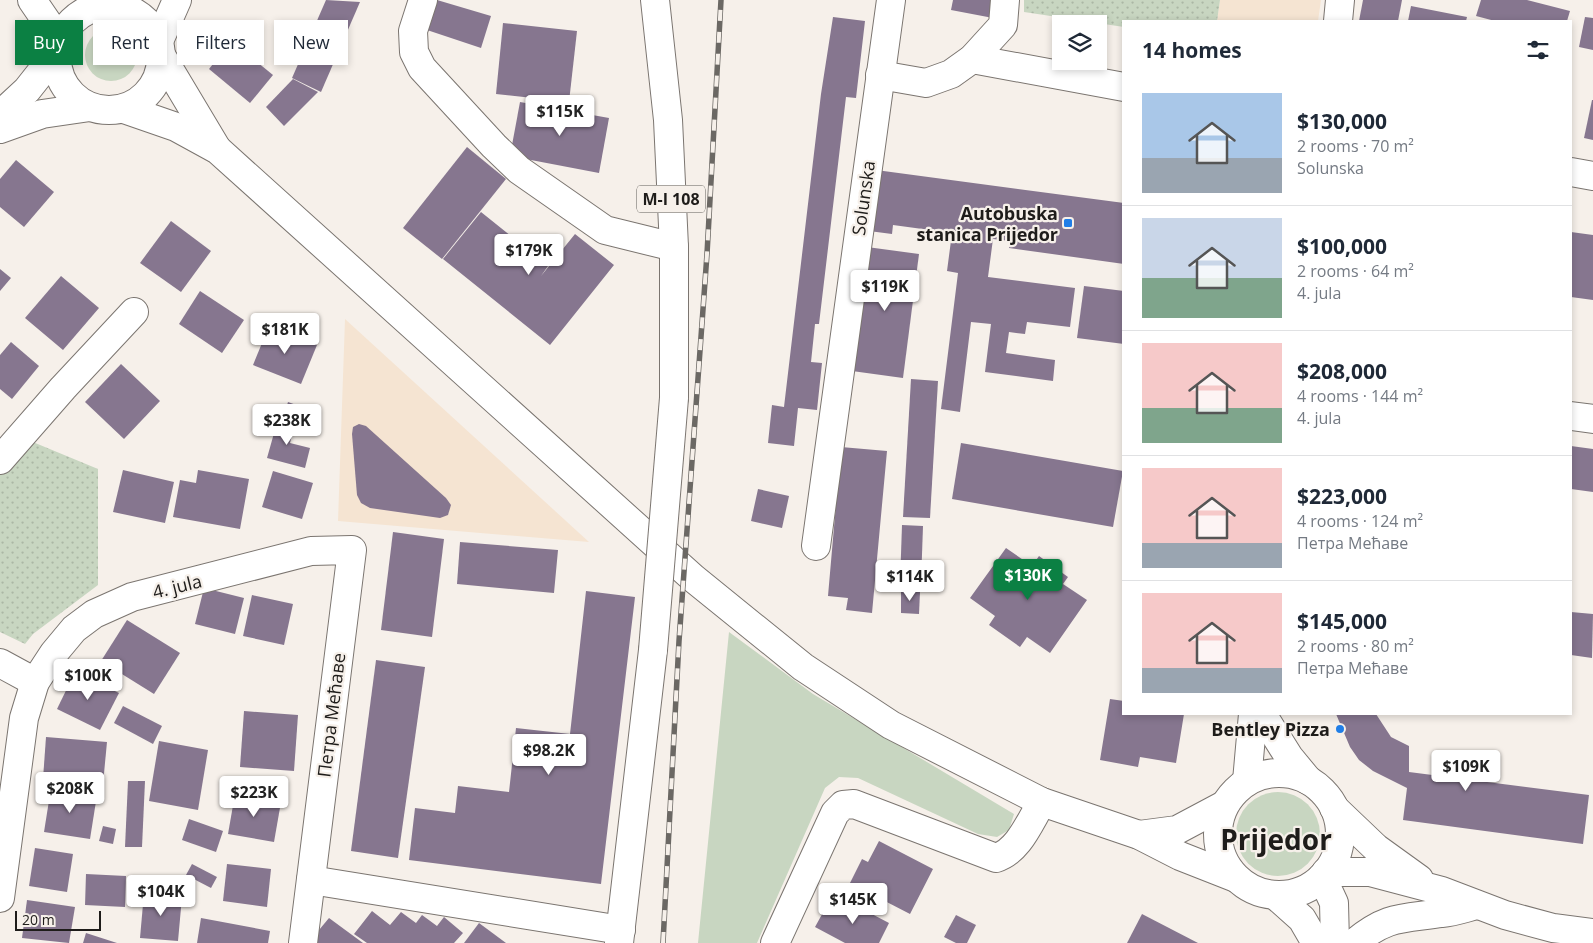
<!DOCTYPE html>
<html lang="en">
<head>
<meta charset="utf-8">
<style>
	body { margin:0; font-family:"Open Sans",sans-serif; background:#f6f6f7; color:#1f2937; height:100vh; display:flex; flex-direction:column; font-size:19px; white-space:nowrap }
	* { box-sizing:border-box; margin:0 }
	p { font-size:16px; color:#747a83 }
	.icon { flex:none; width:28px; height:28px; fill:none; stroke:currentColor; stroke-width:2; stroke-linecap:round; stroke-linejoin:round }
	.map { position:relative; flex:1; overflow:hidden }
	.side { position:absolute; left:1122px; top:20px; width:450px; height:695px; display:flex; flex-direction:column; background:#fff; border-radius:0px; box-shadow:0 2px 8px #0003 }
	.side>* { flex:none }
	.hud { position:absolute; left:15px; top:20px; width:475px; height:45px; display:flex; gap:10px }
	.tools { position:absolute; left:1052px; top:15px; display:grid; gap:10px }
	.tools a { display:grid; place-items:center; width:55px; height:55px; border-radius:0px; background:#fff; box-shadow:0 2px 8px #0003; font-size:25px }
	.scale { position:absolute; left:15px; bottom:12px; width:86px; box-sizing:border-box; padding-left:5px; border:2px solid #1e1c1a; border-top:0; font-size:14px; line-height:18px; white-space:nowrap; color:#1e1c1a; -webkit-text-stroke:4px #f6f0ea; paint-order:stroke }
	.price { position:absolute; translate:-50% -42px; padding:0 11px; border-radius:5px; background:#fff; color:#222; font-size:16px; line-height:32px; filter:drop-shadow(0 1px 2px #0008) }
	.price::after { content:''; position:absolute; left:50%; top:30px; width:15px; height:11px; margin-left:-8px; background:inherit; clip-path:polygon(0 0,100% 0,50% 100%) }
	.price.active { background:#0b8043; color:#fff }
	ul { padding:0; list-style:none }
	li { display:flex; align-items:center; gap:15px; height:125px; padding:0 20px }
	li+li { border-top:1px solid #e0e1e3 }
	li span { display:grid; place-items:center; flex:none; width:140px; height:100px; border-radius:0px; color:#555 }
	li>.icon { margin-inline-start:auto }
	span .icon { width:60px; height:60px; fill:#fffc; stroke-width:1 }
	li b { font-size:21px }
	h2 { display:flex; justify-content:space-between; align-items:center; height:60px; padding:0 20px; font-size:21px }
	.tag { padding:0 18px; border-radius:0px; background:#fff; box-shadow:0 2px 8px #0003; font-size:18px; line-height:45px }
	.tag.active { background:#0b8043; color:#fff }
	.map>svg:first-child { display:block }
</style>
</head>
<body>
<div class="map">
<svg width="1593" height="943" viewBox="0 0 1593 943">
	<defs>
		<pattern id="park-dots" width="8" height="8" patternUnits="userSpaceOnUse" patternTransform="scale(1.25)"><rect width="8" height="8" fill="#c8d6c1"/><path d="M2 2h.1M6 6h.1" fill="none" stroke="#abb7a5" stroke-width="1.8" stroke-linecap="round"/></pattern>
	</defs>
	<rect width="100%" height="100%" fill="#f6f0ea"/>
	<!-- commercial -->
	<g fill="#f5e4d2">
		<polygon points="1220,0 1321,0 1318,21 1217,21"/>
		<polygon points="345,319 589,542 338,521"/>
	</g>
	<!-- green -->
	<g fill="#c8d6c1">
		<circle cx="111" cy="55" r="26"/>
		<polygon points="729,632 813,694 1014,814 1009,830 997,837 978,834 858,778 839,777 825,788 757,943 698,943"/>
		<circle cx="1278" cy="834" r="42"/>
	</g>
	<!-- park -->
	<g fill="url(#park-dots)">
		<polygon points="1024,0 1220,0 1217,21 1124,21 1124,27 1024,12"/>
		<polygon points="28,440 98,469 98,585 33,634 25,644 0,632 0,475"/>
	</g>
	<!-- building -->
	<g fill="#86768f">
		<polygon points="326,0 360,2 321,92 292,78"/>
		<polygon points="437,0 491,16 481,48 427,30"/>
		<polygon points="953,0 996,0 993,18 951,10"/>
		<polygon points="1363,0 1402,0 1398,21 1359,21"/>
		<polygon points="1481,0 1527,0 1570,11 1567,21 1495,21 1476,16"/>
		<polygon points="1411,6 1467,17 1466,21 1408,21"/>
		<polygon points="833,17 865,21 856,98 846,97 819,324 815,324 811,362 822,363 817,410 798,408 794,446 768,443 772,405 784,407 821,94"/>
		<polygon points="1585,17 1593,18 1593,50 1579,47"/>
		<polygon points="503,23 577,31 569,102 496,94"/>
		<polygon points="231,41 273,75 250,103 209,69"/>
		<polygon points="293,79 318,92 284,126 266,107"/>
		<polygon points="1592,100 1593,100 1593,140 1584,138"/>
		<polygon points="520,102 609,118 599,173 510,156"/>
		<polygon points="467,147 506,179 442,259 403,228"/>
		<polygon points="16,160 54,192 24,227 0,207 0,179"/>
		<polygon points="876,170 1124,203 1124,264 1009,248 1010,241 993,239 988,277 1075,288 1070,327 1027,322 1025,334 1009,332 1006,353 1055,360 1053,381 985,372 991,324 971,322 960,412 941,409 958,273 947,271 952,233 893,225 892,234 869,231"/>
		<polygon points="481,212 548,266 541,276 575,234 614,265 550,345 443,259"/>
		<polygon points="171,221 211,251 181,292 140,263"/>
		<polygon points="1571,232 1593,235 1593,300 1571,297"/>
		<polygon points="867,247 919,254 903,378 852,371"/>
		<polygon points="0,269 11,278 0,291"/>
		<polygon points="61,276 99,308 63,350 25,318"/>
		<polygon points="1084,286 1124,291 1124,344 1077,338"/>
		<polygon points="200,291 244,320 222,353 179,324"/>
		<polygon points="269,326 317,345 301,384 253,365"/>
		<polygon points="11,342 39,366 12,399 0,389 0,355"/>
		<polygon points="121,364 160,401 124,439 85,402"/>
		<polygon points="911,379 938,381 930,518 903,517"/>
		<polygon points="288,402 313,411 308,427 283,418"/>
		<polygon points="278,419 295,423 290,443 310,448 305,468 267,458"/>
		<polygon points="359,424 366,426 446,498 451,505 448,515 440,518 370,508 361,503 357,495 352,434 353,427"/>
		<polygon points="961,443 1123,471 1113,527 952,499"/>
		<polygon points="1571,446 1593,449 1593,492 1571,489"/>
		<polygon points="841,447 887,451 872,613 846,610 848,598 828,596"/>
		<polygon points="123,470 174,482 165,523 113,512"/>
		<polygon points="198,470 249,479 240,529 173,517 180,480 196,483"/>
		<polygon points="273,471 313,483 302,519 262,507"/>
		<polygon points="758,489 789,496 782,528 751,521"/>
		<polygon points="902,525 923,526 921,583 900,583"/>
		<polygon points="393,532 444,539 432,637 381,630"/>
		<polygon points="460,542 558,550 554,593 457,584"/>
		<polygon points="1006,548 1032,566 1039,556 1068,577 1063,584 1087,600 1050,653 1027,637 1020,647 989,625 995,616 970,598"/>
		<polygon points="204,588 244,598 235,634 195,624"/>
		<polygon points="586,591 635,597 601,884 409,860 415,808 455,813 458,786 509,792 516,728 570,734"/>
		<polygon points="901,591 920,592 919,614 901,613"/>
		<polygon points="252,595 293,604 284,645 243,636"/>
		<polygon points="1571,612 1593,614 1592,658 1571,655"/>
		<polygon points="127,620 180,653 154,694 101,661"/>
		<polygon points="376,660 425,667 398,858 351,851"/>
		<polygon points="75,672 119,693 100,730 57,709"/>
		<polygon points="1110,699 1124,701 1124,714 1184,714 1176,763 1140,757 1138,767 1100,760"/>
		<polygon points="123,706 162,726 153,744 114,723"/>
		<polygon points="244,711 298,715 294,771 240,767"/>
		<polygon points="1336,714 1376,714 1391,737 1409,746 1409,772 1589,795 1583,844 1403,820 1407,788 1373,771 1359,760 1350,747"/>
		<polygon points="46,737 107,742 103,784 43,779"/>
		<polygon points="159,741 208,750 198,810 149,801"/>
		<polygon points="128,781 145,781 142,847 125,847"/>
		<polygon points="51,788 97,795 90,839 44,832"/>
		<polygon points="235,794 281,802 274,842 228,834"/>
		<polygon points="189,819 223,831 216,852 182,840"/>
		<polygon points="103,826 116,829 113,844 99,841"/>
		<polygon points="879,841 933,869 910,914 850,883 862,859 868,862"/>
		<polygon points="35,848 73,854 67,892 29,886"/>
		<polygon points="192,864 217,877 211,888 186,875"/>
		<polygon points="227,864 271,869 267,907 223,901"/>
		<polygon points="86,874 126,876 125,907 85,905"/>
		<polygon points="144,893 182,897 178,941 140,938"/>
		<polygon points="27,900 75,907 69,943 22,938"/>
		<polygon points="847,901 889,923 879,943 845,943 815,927 826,907 841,914"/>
		<polygon points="372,911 390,925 401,912 416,923 422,915 437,926 444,917 463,933 454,943 367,943 354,934"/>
		<polygon points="1142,914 1198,943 1127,943"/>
		<polygon points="956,915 976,925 967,943 956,943 944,937"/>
		<polygon points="201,918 270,931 268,943 197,943"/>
		<polygon points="329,918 363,943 313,943 314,936"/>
		<polygon points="479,923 506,943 464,943"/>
		<polygon points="86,933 117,943 83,943"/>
	</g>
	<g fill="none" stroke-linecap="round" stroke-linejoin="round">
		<!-- minor casing -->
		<g stroke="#7b7570" stroke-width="30">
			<g id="minor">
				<polyline points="423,0 413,31 414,52 422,68 494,146 519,170 605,230 674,247"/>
				<polyline points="972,59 1124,87"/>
				<polyline points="880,75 926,83 951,74 972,59 1003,25 1005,0"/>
				<polyline points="0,115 27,90 57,52"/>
				<polyline points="0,129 42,114 90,107"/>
				<polyline points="1571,172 1593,176"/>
				<polyline points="1571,416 1593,419"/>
				<polyline points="0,460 63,388 134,312"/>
				<polyline points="816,546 891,0"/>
				<polyline points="0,663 35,682"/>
				<polyline points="1334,808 1376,848 1419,879"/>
				<polyline points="1326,872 1370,872 1442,891 1505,915 1553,928 1593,933"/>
				<polyline points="1322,877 1334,903 1335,943"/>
				<polyline points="311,880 621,930"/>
				<polyline points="1275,895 1302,919 1316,943"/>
				<polyline points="0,898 24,718 35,682 54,653 74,629 94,614 132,597 311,551 352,550 303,943"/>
				<path d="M775,943L835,813L843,805L854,804L996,858C1019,851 1030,821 1042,802"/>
				<path d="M1354,943C1388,915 1402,919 1442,913C1454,912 1465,908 1477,905"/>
			</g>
		</g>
		<!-- major casing -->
		<g stroke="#7b7570" stroke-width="30">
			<g id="major">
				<polyline points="32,0 60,41"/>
				<polyline points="655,0 668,120 674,247 674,398"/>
				<circle cx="109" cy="58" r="52"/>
				<polyline points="1338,21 1340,0"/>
				<polyline points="159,41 177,0"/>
				<polyline points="162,57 217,149"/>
				<polyline points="124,109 176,127 218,150 693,578 803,667 891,725 1042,802 1139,835 1180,856 1236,878"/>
				<polyline points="1262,714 1289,757 1308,780"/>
				<circle cx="1279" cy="834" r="61"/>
				<polyline points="1247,781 1253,714"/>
				<polyline points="1139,835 1177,830 1224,805"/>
				<polyline points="619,943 653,650"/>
			</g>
		</g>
		<!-- minor -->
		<use href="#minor" stroke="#fff" stroke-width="28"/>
		<!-- major -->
		<use href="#major" stroke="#fff" stroke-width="28"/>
		<!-- rail casing -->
		<g stroke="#6b6864" stroke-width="5.5">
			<polyline id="rail" points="663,943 679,641 707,254 721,0"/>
		</g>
		<!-- rail -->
		<use href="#rail" stroke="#f6f0ea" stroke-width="4" stroke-dasharray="11" stroke-linecap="butt"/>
		<!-- major-bridge casing -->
		<g stroke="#7b7570" stroke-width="30" stroke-linecap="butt">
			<polyline id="major-bridge" points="653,650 674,398"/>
		</g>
		<!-- major-bridge -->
		<use href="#major-bridge" stroke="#fff" stroke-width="28"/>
	</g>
	<!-- markers -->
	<g fill="#207ee7" stroke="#f6f0ea" stroke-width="2">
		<rect x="1063" y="218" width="10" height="10" rx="2.5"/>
		<circle cx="1340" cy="729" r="5"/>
	</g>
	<g text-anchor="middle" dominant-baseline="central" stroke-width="4.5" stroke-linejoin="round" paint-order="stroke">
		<!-- shield labels -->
		<rect fill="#f6f0ea" stroke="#5f5c58" stroke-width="1" x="637" y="185.5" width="68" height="27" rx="4"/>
		<g font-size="16" font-weight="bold" fill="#1e1c1a">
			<text x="671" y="199">M-I 108</text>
		</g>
		<!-- street labels -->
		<g font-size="18" fill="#1e1c1a" stroke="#f6f0ea">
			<text transform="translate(863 198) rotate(-82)">Solunska</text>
			<text transform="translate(177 586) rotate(-14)">4. jula</text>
			<text transform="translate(331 715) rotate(-83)">Петра Мећаве</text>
		</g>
		<!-- poi labels -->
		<g font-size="18" font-weight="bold" fill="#1e1c1a" stroke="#f6f0ea" text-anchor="end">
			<text x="1058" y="213">Autobuska<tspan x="1058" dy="21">stanica Prijedor</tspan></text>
			<text x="1330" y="729">Bentley Pizza</text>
		</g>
		<!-- town labels -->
		<g font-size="28" font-weight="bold" fill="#1e1c1a" stroke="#f6f0ea">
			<text x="1276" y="839">Prijedor</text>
		</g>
	</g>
</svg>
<div class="tools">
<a><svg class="icon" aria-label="layers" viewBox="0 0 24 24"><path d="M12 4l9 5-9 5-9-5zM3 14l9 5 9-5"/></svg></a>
</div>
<div class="scale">20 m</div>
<b class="price" style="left:560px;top:137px">$115K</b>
<b class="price" style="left:529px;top:276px">$179K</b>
<b class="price" style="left:885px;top:312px">$119K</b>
<b class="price" style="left:285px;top:355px">$181K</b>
<b class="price" style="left:287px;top:446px">$238K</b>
<b class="price active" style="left:1028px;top:601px">$130K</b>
<b class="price" style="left:910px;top:602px">$114K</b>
<b class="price" style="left:88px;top:701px">$100K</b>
<b class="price" style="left:549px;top:776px">$98.2K</b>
<b class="price" style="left:1466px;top:792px">$109K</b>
<b class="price" style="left:70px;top:814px">$208K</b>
<b class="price" style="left:254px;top:818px">$223K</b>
<b class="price" style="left:161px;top:917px">$104K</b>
<b class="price" style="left:853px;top:925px">$145K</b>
<div class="hud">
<a class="tag active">Buy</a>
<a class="tag">Rent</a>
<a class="tag">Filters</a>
<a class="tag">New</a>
</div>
<section class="side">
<h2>14 homes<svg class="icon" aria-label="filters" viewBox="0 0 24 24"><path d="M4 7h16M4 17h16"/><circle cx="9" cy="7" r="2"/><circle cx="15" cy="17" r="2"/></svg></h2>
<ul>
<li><span style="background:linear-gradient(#a9c7e8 65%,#9aa5b1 0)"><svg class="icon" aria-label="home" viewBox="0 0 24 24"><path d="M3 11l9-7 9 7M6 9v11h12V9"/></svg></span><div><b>$130,000</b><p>2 rooms · 70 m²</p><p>Solunska</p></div></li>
<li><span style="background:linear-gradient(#c9d6e8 60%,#7fa58c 0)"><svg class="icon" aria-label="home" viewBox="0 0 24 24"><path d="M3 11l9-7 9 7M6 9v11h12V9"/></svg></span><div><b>$100,000</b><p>2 rooms · 64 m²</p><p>4. jula</p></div></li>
<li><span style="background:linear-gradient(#f6c9c9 65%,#7fa58c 0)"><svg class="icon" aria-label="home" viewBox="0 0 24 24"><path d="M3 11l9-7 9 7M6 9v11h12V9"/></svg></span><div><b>$208,000</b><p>4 rooms · 144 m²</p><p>4. jula</p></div></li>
<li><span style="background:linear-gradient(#f6c9c9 75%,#9aa5b1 0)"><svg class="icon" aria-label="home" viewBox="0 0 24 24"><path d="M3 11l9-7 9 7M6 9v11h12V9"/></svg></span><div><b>$223,000</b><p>4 rooms · 124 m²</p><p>Петра Мећаве</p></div></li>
<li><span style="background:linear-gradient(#f6c9c9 75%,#9aa5b1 0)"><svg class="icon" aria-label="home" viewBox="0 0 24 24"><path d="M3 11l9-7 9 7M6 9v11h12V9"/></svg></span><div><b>$145,000</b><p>2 rooms · 80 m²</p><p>Петра Мећаве</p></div></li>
</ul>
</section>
</div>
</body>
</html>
